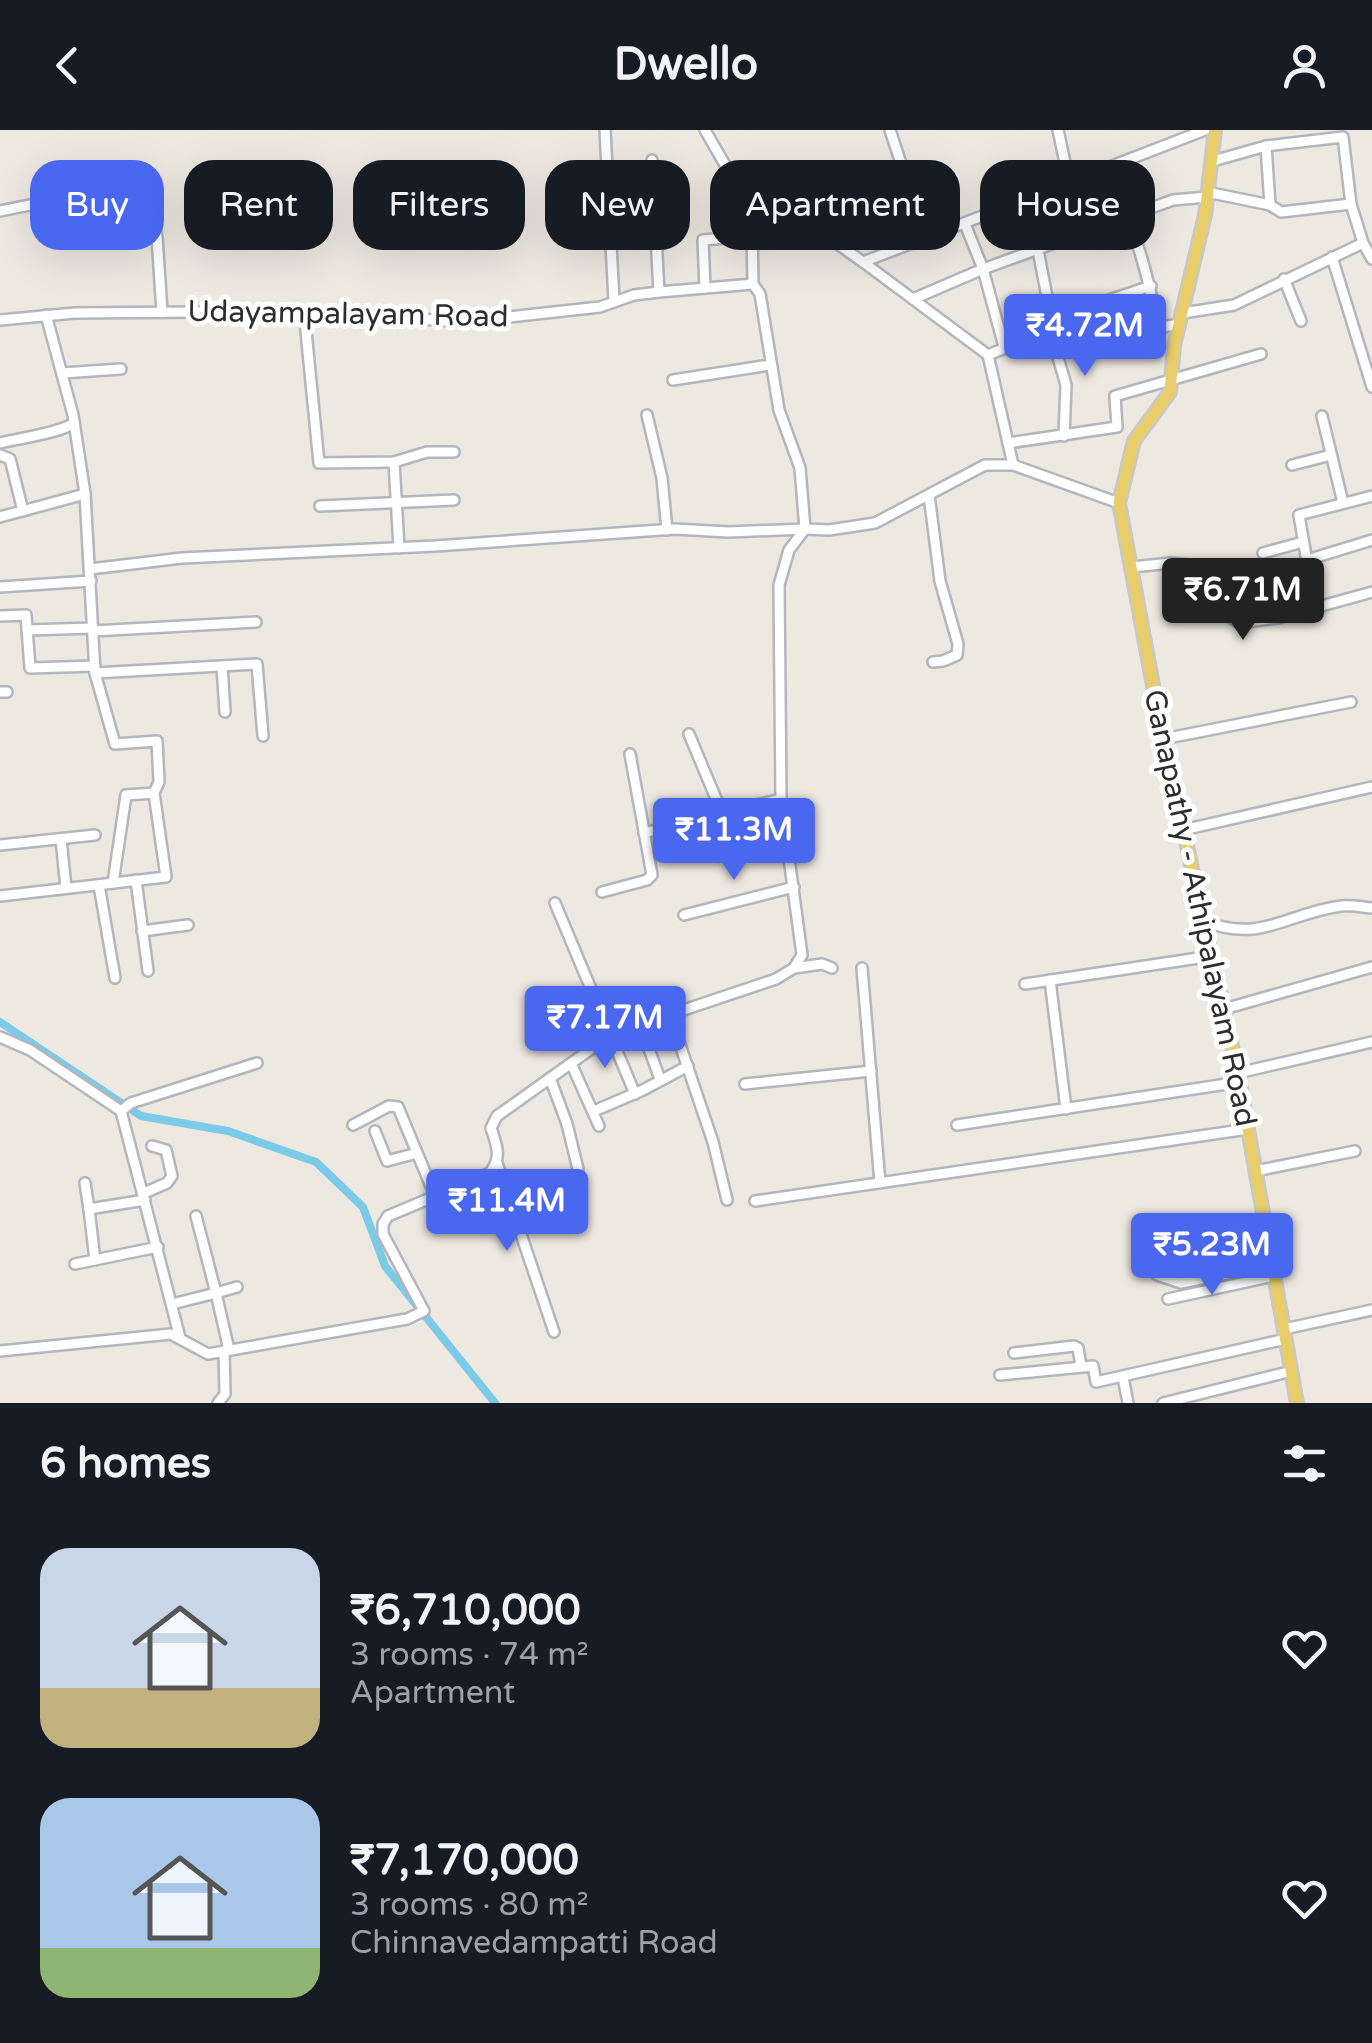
<!DOCTYPE html>
<html lang="en">
<head>
<meta charset="utf-8">
<style>
	body { margin:0; font-family:"Varela Round",sans-serif; background:#242831; color:#f1f3f6; height:100vh; display:flex; flex-direction:column; font-size:38px; white-space:nowrap }
	* { box-sizing:border-box; margin:0 }
	p { font-size:32px; color:#9ea1a6 }
	.icon { flex:none; width:55px; height:55px; fill:none; stroke:currentColor; stroke-width:2; stroke-linecap:round; stroke-linejoin:round }
	.map { position:relative; height:1273px; overflow:hidden }
	.side { display:flex; flex-direction:column; background:#171b24; flex:1 }
	.side>* { flex:none }
	.top-card { position:absolute; left:30px; top:30px; width:1312px; height:90px; display:flex; gap:20px }
	.price { position:absolute; translate:-50% -85px; padding:0 22px; border-radius:10px; background:#4a67f0; color:#fff; font-size:32px; line-height:65px; filter:drop-shadow(0 2px 5px #0008) }
	.price::after { content:''; position:absolute; left:50%; top:60px; width:30px; height:22px; margin-left:-15px; background:inherit; clip-path:polygon(0 0,100% 0,50% 100%) }
	.price.active { background:#222; color:#fff }
	ul { padding:0; list-style:none }
	li { display:flex; align-items:center; gap:30px; height:250px; padding:0 40px }
	li span { display:grid; place-items:center; flex:none; width:280px; height:200px; border-radius:30px; color:#555 }
	li>.icon { margin-inline-start:auto }
	span .icon { width:120px; height:120px; fill:#fffc; stroke-width:1 }
	li b { font-size:42px }
	h2 { display:flex; justify-content:space-between; align-items:center; height:120px; padding:0 40px; font-size:42px }
	.tag { padding:0 35px; border-radius:30px; background:#171b24; box-shadow:0 10px 40px #0002; font-size:35px; line-height:90px }
	.tag.active { background:#4a67f0; color:#fff }
	header { display:flex; justify-content:space-between; align-items:center; height:130px; padding:0 40px; background:#171b24; font-size:45px; font-weight:700 }
	.map>svg:first-child { display:block }
</style>
</head>
<body>
<header><svg class="icon" aria-label="back" viewBox="0 0 24 24"><path d="M15 5l-7 7 7 7"/></svg>Dwello<svg class="icon" aria-label="person" viewBox="0 0 24 24"><circle cx="12" cy="8" r="4"/><path d="M4 21q1-7 8-7t8 7"/></svg></header>
<div class="map">
<svg width="1372" height="1273" viewBox="0 0 1372 1273">
	<rect width="100%" height="100%" fill="#ede8e0"/>
	<g fill="none" stroke-linecap="round" stroke-linejoin="round">
		<!-- canal -->
		<polyline stroke="#7acae8" stroke-width="8" points="0,892 141,986 228,1001 316,1032 363,1077 385,1136 495,1273"/>
		<!-- minor casing -->
		<g stroke="#b3b6bf" stroke-width="14">
			<g id="minor">
				<polyline points="605,0 614,171"/>
				<polyline points="705,0 762,99"/>
				<polyline points="890,0 926,109"/>
				<polyline points="1058,0 1069,51"/>
				<polyline points="652,30 659,162"/>
				<polyline points="1213,31 1266,16"/>
				<path d="M1108,37C1131,89 1149,141 1157,198L1179,194"/>
				<polyline points="1017,73 1038,120 1053,198"/>
				<polyline points="1270,75 1281,82 1351,74"/>
				<polyline points="0,81 145,52 157,107 162,182"/>
				<polyline points="965,94 983,139 1004,217"/>
				<polyline points="1363,113 1372,129"/>
				<polyline points="1332,127 1372,257"/>
				<polyline points="863,132 988,225 1013,335"/>
				<polyline points="1284,149 1301,191"/>
				<polyline points="753,154 752,100 802,97 828,107 863,132 1205,0"/>
				<polyline points="705,158 703,110 751,106"/>
				<polyline points="913,169 983,139 1173,70 1207,67"/>
				<polyline points="304,181 319,333 394,332 427,322 454,322"/>
				<polyline points="1183,183 1234,175 1363,113 1351,74 1343,7 1266,16 1270,75 1207,62"/>
				<polyline points="0,190 75,183 304,181 464,192 600,177 634,165 659,162 753,154 760,164 779,280 800,338 805,399 829,400 875,393 985,335 1013,335 1119,373"/>
				<polyline points="1050,200 1066,255 1064,306"/>
				<polyline points="988,225 1050,200 1100,173 1151,156"/>
				<polyline points="62,243 121,239"/>
				<polyline points="673,250 770,235"/>
				<polyline points="647,285 662,348 667,400"/>
				<polyline points="1322,286 1343,373"/>
				<path d="M0,313C17,309 63,302 74,293"/>
				<polyline points="1008,313 1117,297 1115,266 1261,224"/>
				<polyline points="0,325 10,329 23,381"/>
				<polyline points="394,332 399,418"/>
				<polyline points="1292,335 1331,325"/>
				<polyline points="85,364 95,543 257,534 263,606"/>
				<polyline points="929,365 940,451 958,514 957,525 943,531 933,532"/>
				<polyline points="320,376 454,370"/>
				<polyline points="0,387 85,364 73,285 46,185"/>
				<polyline points="1263,423 1303,412"/>
				<polyline points="1307,430 1372,410"/>
				<polyline points="1132,437 1171,433 1195,436 1230,487 1239,493 1278,488 1372,462"/>
				<polyline points="90,439 182,428 435,416 675,399 728,402 805,399"/>
				<polyline points="0,457 91,451"/>
				<polyline points="1315,479 1299,385 1372,366"/>
				<polyline points="0,486 26,485 30,538 95,536"/>
				<polyline points="27,500 93,498"/>
				<polyline points="93,501 256,492"/>
				<polyline points="222,536 225,582"/>
				<polyline points="0,562 7,562"/>
				<polyline points="689,604 722,683"/>
				<polyline points="1163,609 1351,572"/>
				<polyline points="1183,700 1372,657"/>
				<polyline points="644,703 781,669"/>
				<polyline points="61,709 66,758"/>
				<polyline points="0,715 95,705"/>
				<polyline points="136,750 148,841"/>
				<polyline points="113,753 126,665 154,663"/>
				<polyline points="99,755 115,848"/>
				<polyline points="602,762 647,750 652,745 630,624"/>
				<polyline points="0,766 166,747 154,663 159,652 157,611 115,614 95,543"/>
				<polyline points="555,773 635,964"/>
				<polyline points="684,785 794,757"/>
				<path d="M1204,791C1261,814 1287,783 1341,776C1351,775 1362,777 1372,778"/>
				<polyline points="142,801 188,795"/>
				<polyline points="794,838 822,834 832,838"/>
				<polyline points="862,838 880,1053"/>
				<polyline points="1050,850 1066,979"/>
				<polyline points="1025,854 1212,826"/>
				<polyline points="1224,879 1372,837"/>
				<polyline points="669,882 713,1012 727,1070"/>
				<polyline points="0,907 30,920 121,981 180,1208"/>
				<polyline points="649,919 660,949"/>
				<polyline points="571,933 599,996"/>
				<polyline points="1238,943 1372,912"/>
				<polyline points="550,948 567,994 578,1039"/>
				<polyline points="745,954 871,941"/>
				<polyline points="121,981 131,973 257,933"/>
				<polyline points="594,981 643,960 688,936"/>
				<polyline points="353,995 389,976 398,977 435,1066"/>
				<polyline points="957,995 1240,952"/>
				<polyline points="375,1001 387,1031 417,1023"/>
				<polyline points="497,1033 554,1202"/>
				<polyline points="1255,1041 1355,1021"/>
				<polyline points="85,1053 89,1079"/>
				<polyline points="144,1063 167,1053 172,1046 166,1020 152,1016"/>
				<polyline points="755,1071 1248,999"/>
				<polyline points="196,1086 216,1163 237,1157"/>
				<polyline points="95,1130 89,1079 145,1070"/>
				<polyline points="75,1134 158,1117"/>
				<polyline points="1157,1145 1181,1153 1272,1135"/>
				<polyline points="1168,1169 1274,1146"/>
				<polyline points="172,1174 216,1163 229,1220"/>
				<polyline points="1284,1199 1372,1180"/>
				<path d="M0,1221L171,1204L208,1224L407,1189L424,1181L383,1104V1094L388,1086L490,1043C502,1027 497,1016 491,998L497,986L612,904L776,849L794,838L802,825L781,669L779,455L789,420L805,399"/>
				<polyline points="1014,1223 1074,1216 1078,1218 1081,1236"/>
				<polyline points="1000,1245 1093,1236 1096,1252 1286,1209"/>
				<polyline points="1123,1247 1128,1273"/>
				<polyline points="218,1273 225,1264 224,1221"/>
				<polyline points="1163,1273 1292,1241"/>
			</g>
		</g>
		<!-- major casing -->
		<g stroke="#c8c8c8" stroke-width="16">
			<polyline id="major" points="1215,0 1205,85 1174,216 1170,262 1134,311 1119,373 1163,609 1238,943 1297,1273"/>
		</g>
		<!-- minor -->
		<use href="#minor" stroke="#fff" stroke-width="9"/>
		<!-- major -->
		<use href="#major" stroke="#e9cd69" stroke-width="11"/>
	</g>
	<g text-anchor="middle" dominant-baseline="central" stroke-width="10" stroke-linejoin="round" paint-order="stroke">
		<!-- street labels -->
		<g font-size="30" fill="#2d2d2d" stroke="#fff">
			<text transform="translate(348 184) rotate(1)">Udayampalayam Road</text>
			<text transform="translate(1200 778) rotate(78)">Ganapathy - Athipalayam Road</text>
		</g>
	</g>
</svg>
<b class="price" style="left:1085px;top:249px">₹4.72M</b>
<b class="price active" style="left:1243px;top:513px">₹6.71M</b>
<b class="price" style="left:734px;top:753px">₹11.3M</b>
<b class="price" style="left:605px;top:941px">₹7.17M</b>
<b class="price" style="left:507px;top:1124px">₹11.4M</b>
<b class="price" style="left:1212px;top:1168px">₹5.23M</b>
<div class="top-card">
<a class="tag active">Buy</a>
<a class="tag">Rent</a>
<a class="tag">Filters</a>
<a class="tag">New</a>
<a class="tag">Apartment</a>
<a class="tag">House</a>
</div>
</div>
<section class="side">
<h2>6 homes<svg class="icon" aria-label="filters" viewBox="0 0 24 24"><path d="M4 7h16M4 17h16"/><circle cx="9" cy="7" r="2"/><circle cx="15" cy="17" r="2"/></svg></h2>
<ul>
<li><span style="background:linear-gradient(#c9d6e8 70%,#c2b280 0)"><svg class="icon" aria-label="home" viewBox="0 0 24 24"><path d="M3 11l9-7 9 7M6 9v11h12V9"/></svg></span><div><b>₹6,710,000</b><p>3 rooms · 74 m²</p><p>Apartment</p></div><svg class="icon" aria-label="heart" viewBox="0 0 24 24"><path d="M12 20l-8-8c-3-5 5-10 8-4 3-6 11-1 8 4z"/></svg></li>
<li><span style="background:linear-gradient(#a9c7e8 75%,#8fb573 0)"><svg class="icon" aria-label="home" viewBox="0 0 24 24"><path d="M3 11l9-7 9 7M6 9v11h12V9"/></svg></span><div><b>₹7,170,000</b><p>3 rooms · 80 m²</p><p>Chinnavedampatti Road</p></div><svg class="icon" aria-label="heart" viewBox="0 0 24 24"><path d="M12 20l-8-8c-3-5 5-10 8-4 3-6 11-1 8 4z"/></svg></li>
</ul>
</section>
</body>
</html>
